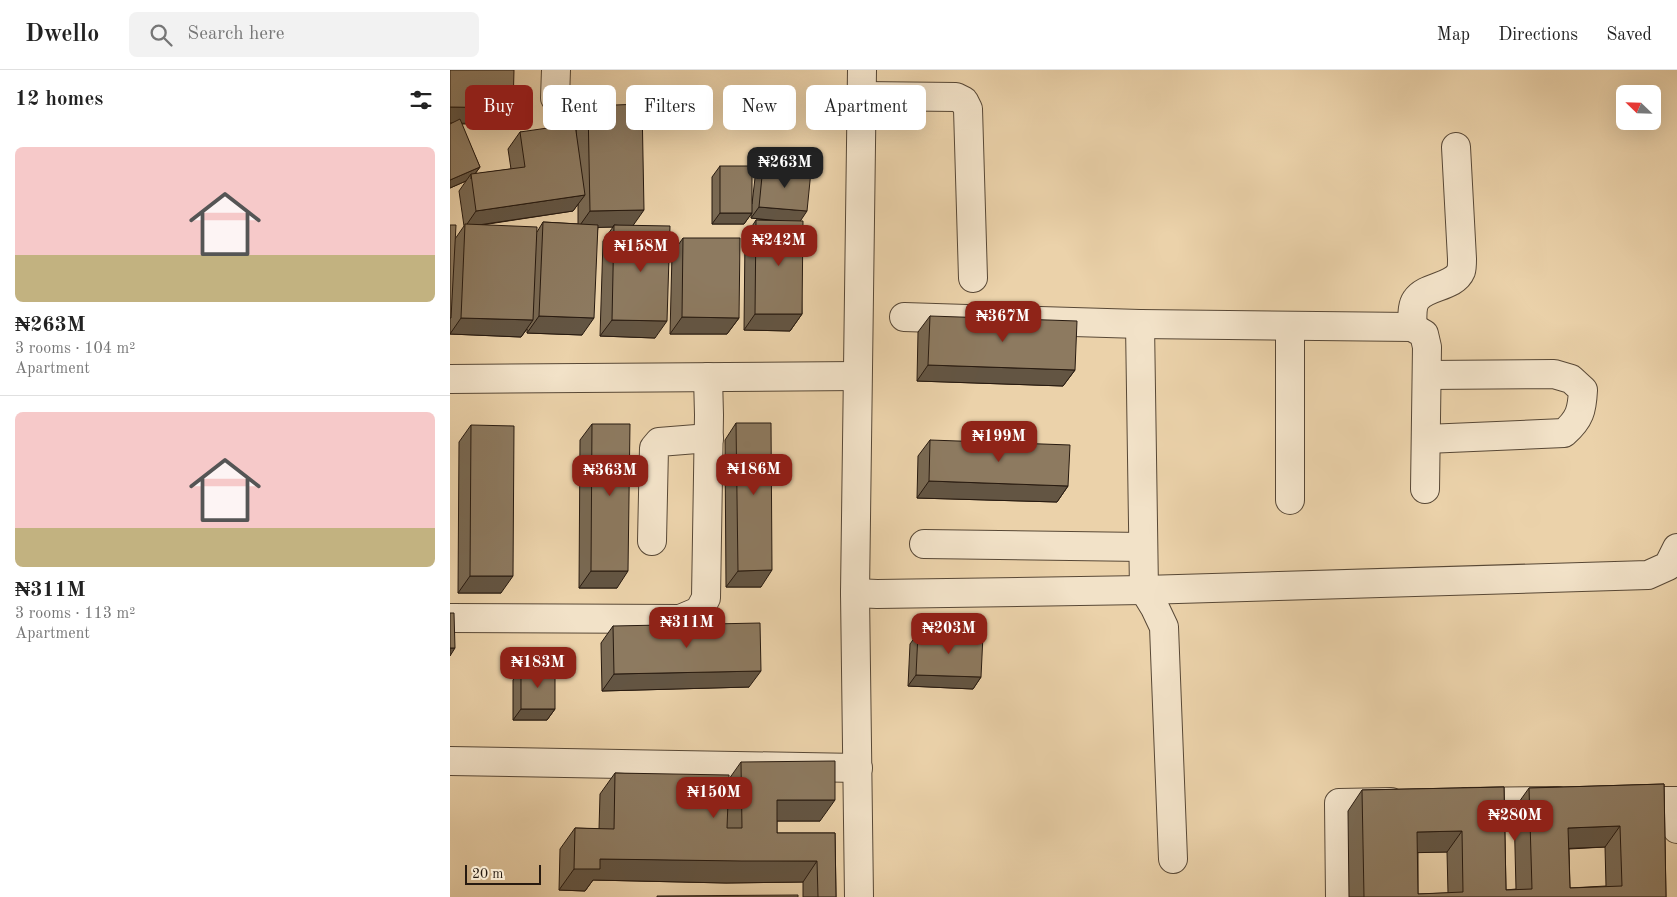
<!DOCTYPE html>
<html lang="en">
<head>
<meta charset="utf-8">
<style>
	body { margin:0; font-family:"Old Standard TT",serif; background:#f2f2f2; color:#222; height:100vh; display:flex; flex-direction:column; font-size:19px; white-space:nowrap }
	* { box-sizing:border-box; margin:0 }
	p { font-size:16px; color:#767676 }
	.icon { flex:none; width:28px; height:28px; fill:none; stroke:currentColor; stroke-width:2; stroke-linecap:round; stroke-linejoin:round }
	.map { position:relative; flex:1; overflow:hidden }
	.sheet { display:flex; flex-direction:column; background:#fff; width:450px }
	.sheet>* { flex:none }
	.banner { position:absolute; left:15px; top:15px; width:475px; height:45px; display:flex; gap:10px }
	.needle { width:32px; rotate:293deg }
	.tools { position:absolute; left:1166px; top:15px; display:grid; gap:10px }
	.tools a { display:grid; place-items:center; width:45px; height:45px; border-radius:8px; background:#fff; box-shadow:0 5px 20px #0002; font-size:25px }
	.scale { position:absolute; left:15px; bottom:12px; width:76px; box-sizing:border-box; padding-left:5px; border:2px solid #271a10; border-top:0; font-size:14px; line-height:18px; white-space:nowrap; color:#271a10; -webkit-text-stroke:4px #f2e2c8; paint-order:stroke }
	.price { position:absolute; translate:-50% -42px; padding:0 11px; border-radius:10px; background:#8f2418; color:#fff; font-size:16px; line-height:32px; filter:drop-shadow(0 1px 2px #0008) }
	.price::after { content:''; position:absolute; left:50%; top:30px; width:15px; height:11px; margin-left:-8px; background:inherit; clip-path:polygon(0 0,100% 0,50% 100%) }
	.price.active { background:#222; color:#fff }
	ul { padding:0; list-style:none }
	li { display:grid; align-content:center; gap:10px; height:265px; padding:0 15px }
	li+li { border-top:1px solid #e0e0e0 }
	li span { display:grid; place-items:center; height:155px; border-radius:8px; color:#555 }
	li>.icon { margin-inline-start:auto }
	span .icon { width:90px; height:90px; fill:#fffc; stroke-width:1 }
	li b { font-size:21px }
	h2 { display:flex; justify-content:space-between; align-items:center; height:60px; padding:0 15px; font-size:21px }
	.chip { padding:0 18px; border-radius:8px; background:#fff; box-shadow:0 5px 20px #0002; font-size:18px; line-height:45px }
	.chip.active { background:#8f2418; color:#fff }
	header { display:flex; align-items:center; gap:30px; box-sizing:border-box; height:70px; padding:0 25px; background:#fff; border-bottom:1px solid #e0e0e0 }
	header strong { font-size:24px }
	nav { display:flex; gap:28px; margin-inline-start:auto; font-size:18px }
	.search { width:350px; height:45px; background:#f2f2f2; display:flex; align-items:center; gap:12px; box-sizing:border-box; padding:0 18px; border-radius:8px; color:#767676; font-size:19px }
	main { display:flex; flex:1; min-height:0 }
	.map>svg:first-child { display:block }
</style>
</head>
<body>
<header>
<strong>Dwello</strong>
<div class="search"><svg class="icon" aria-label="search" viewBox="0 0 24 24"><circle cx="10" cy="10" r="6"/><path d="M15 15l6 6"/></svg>Search here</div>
<nav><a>Map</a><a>Directions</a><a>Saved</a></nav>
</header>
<main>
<section class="sheet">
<h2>12 homes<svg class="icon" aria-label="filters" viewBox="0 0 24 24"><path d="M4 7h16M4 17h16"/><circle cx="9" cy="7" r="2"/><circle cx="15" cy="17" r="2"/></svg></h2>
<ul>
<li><span style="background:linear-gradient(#f6c9c9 70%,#c2b280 0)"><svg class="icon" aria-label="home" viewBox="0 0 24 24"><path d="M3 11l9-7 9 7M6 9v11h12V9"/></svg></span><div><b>₦263M</b><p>3 rooms · 104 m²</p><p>Apartment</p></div></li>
<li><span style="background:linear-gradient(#f6c9c9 75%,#c2b280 0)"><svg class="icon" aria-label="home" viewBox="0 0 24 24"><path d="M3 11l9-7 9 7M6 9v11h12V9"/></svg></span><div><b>₦311M</b><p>3 rooms · 113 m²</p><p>Apartment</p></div></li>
</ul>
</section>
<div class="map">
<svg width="1227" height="827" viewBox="0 0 1227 827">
	<rect width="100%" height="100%" fill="#ebd2aa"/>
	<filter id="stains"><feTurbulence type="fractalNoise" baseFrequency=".004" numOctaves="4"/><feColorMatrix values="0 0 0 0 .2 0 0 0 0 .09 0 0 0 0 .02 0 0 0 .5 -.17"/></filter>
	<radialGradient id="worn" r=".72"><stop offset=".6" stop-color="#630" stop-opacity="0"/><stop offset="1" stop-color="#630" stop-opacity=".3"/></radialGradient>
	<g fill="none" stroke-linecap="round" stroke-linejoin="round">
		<!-- minor casing -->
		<g stroke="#584836" stroke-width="30">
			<g id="minor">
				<polyline points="412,26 506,27 514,31 518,39 523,208"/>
				<polyline points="105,28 106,0"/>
				<polyline points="454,247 517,249"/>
				<polyline points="590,251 690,254 962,257 974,264 977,277 975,419"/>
				<polyline points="690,254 694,520 705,538 714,557 723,789"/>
				<polyline points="840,256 840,430"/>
				<path d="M962,257C963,249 961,237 966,230C976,215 1004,218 1011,201C1012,198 1012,192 1012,189L1006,77"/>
				<polyline points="0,309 407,306"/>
				<path d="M976,369L1114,363C1130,349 1132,340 1133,320L1121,309L1104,304L977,305"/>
				<polyline points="202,471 204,378 209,372 259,368"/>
				<polyline points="474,474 693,477"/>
				<polyline points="405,523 427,524 694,520 1198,505 1218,496 1227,478"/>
				<polyline points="0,548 230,549 249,541 256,528 259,345 258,307"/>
				<polyline points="0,691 408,698"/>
				<polyline points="1176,731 1227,731 1227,759"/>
				<polyline points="1016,732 1108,731"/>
				<polyline points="409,827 405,523 412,0"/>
				<polyline points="890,827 889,733 941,732"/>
			</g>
		</g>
		<!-- minor -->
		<use href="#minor" stroke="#f2e2c8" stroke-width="28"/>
	</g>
	<!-- wall -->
	<g fill="#796953" stroke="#271a10" fill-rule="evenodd">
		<path d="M0,0L51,54H11L30,97L25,104L61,99L58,79L70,62L126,66V52L138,36L183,155L205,268L150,266L153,171L163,157H148L132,265L77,263V259L71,267L0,264V155L5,169L14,156L9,121L16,111L0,118ZM128,134V154L93,152L87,162L32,155L123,141Z"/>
		<polygon points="270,96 302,134 305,108 313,96 350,151 352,244 340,261 294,260 295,167 306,150 325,151 301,148 301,144 294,154 262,154 262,107"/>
		<polygon points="233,168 289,248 277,264 220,264 222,184"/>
		<polygon points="480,246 625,300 613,316 467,311 468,262"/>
		<polygon points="286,353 311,517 276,517 275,370"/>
		<polygon points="142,354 167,518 129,518 130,370"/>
		<polygon points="21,355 51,523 8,523 9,372"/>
		<polygon points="480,370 618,416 607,432 467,428 468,386"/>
		<polygon points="163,556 299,617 152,621 151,573"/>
		<polygon points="468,563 531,607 523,619 458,616 460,574"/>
		<polygon points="71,598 105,639 97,650 63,650 63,610"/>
		<polygon points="291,692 370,751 327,751 327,763 385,763 386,827 353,827 353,812 276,813 143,810 135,821 109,820 110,779 125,758 149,759 150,724 165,703 279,709"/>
		<path d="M1214,714L1216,827H899L898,741L912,720L1054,717L1056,820L1066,819L1064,739L1079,718ZM1155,777L1156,816L1120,818L1119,779ZM968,782H997L998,823L968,824Z"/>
	</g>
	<!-- shaded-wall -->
	<g fill="#635543" stroke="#271a10">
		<polygon points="0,37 63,38 51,54 0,53"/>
		<polygon points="30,97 21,109 21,104 16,111 0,118 0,110"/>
		<polygon points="135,125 123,141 15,157 26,141"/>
		<polygon points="309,137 357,141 349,153 301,148"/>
		<polygon points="194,140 182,157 164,155 163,157 128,158 140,141"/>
		<polygon points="270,143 302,143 294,154 262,154"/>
		<polygon points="305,244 352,244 340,261 294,260"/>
		<polygon points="89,246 144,248 132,265 77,263"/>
		<polygon points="232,247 289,248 277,264 220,264"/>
		<polygon points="11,248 83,250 71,267 0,264"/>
		<polygon points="162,250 217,251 205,268 150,266"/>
		<polygon points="478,295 625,300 613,316 467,311"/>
		<polygon points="479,411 618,416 607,432 467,428"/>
		<polygon points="322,500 311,517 276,517 288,501"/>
		<polygon points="141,501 178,501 167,518 129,518"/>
		<polygon points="20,506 63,506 51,523 8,523"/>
		<polygon points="0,578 5,578 0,586"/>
		<polygon points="311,601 299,617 152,621 164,604"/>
		<polygon points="466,605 531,607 523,619 458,616"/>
		<polygon points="71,639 105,639 97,650 63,650"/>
		<polygon points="327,730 385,730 370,751 312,751"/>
		<polygon points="1170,756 1155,777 1103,779 1118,758"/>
		<polygon points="1012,761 997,782 952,783 967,762"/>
		<polygon points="150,789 367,791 353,812 276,813 143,810 135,821 109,820 124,799"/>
	</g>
	<!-- building -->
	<g fill="#8d7a60" stroke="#271a10" fill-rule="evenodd">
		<polygon points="0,0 64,0 63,38 0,37"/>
		<polygon points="192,34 194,140 140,141 138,36"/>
		<polygon points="10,49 30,97 0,110 0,54"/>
		<polygon points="125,54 135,125 26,141 21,104 75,97 70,62"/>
		<rect x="270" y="96" width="32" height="47"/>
		<polygon points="313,96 361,101 357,141 309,137"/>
		<polygon points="306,150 353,151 352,244 305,244"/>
		<polygon points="93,152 148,155 144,248 89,246"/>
		<polygon points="15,154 87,157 83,250 11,248"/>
		<polygon points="0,155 6,155 1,248 0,248"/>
		<polygon points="164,155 220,156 217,251 162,250"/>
		<polygon points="233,168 290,168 289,248 232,247"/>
		<polygon points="480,246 627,251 625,300 478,295"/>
		<polygon points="286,353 321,353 322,500 288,501"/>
		<polygon points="142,354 180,354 178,501 141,501"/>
		<polygon points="21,355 64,356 63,506 20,506"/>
		<polygon points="480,370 620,375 618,416 479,411"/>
		<polygon points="0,543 4,543 5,578 0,578"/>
		<polygon points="310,553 311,601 164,604 163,556"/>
		<polygon points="468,563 533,565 531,607 466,605"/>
		<polygon points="71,598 105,599 105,639 71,639"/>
		<polygon points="385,691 385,730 327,730 327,763 385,763 386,827 368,827 367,791 291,791 150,789 150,799 124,799 125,758 164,759 165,703 279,705 277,758 292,758 291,692"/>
		<path d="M1214,714L1216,827H914L912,720L1054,717L1056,820L1082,819L1079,718ZM1170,756L1172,816L1120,818L1118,758ZM1012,761L1013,822L968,824L967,762Z"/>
		<polygon points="348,825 348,827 207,827 207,826"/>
	</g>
	<rect width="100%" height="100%" filter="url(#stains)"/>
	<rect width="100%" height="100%" fill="url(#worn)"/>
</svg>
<div class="tools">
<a><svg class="needle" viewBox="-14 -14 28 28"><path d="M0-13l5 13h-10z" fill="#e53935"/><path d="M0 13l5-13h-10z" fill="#767676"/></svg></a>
</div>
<div class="scale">20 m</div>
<b class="price active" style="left:335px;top:119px">₦263M</b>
<b class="price" style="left:329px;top:197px">₦242M</b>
<b class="price" style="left:191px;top:203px">₦158M</b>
<b class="price" style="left:553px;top:273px">₦367M</b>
<b class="price" style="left:549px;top:393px">₦199M</b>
<b class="price" style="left:304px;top:426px">₦186M</b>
<b class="price" style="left:160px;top:427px">₦363M</b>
<b class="price" style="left:237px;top:579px">₦311M</b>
<b class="price" style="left:499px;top:585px">₦203M</b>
<b class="price" style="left:88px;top:619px">₦183M</b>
<b class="price" style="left:264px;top:749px">₦150M</b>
<b class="price" style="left:1065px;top:772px">₦280M</b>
<div class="banner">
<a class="chip active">Buy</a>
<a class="chip">Rent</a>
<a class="chip">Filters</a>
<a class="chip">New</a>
<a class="chip">Apartment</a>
</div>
</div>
</main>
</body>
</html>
